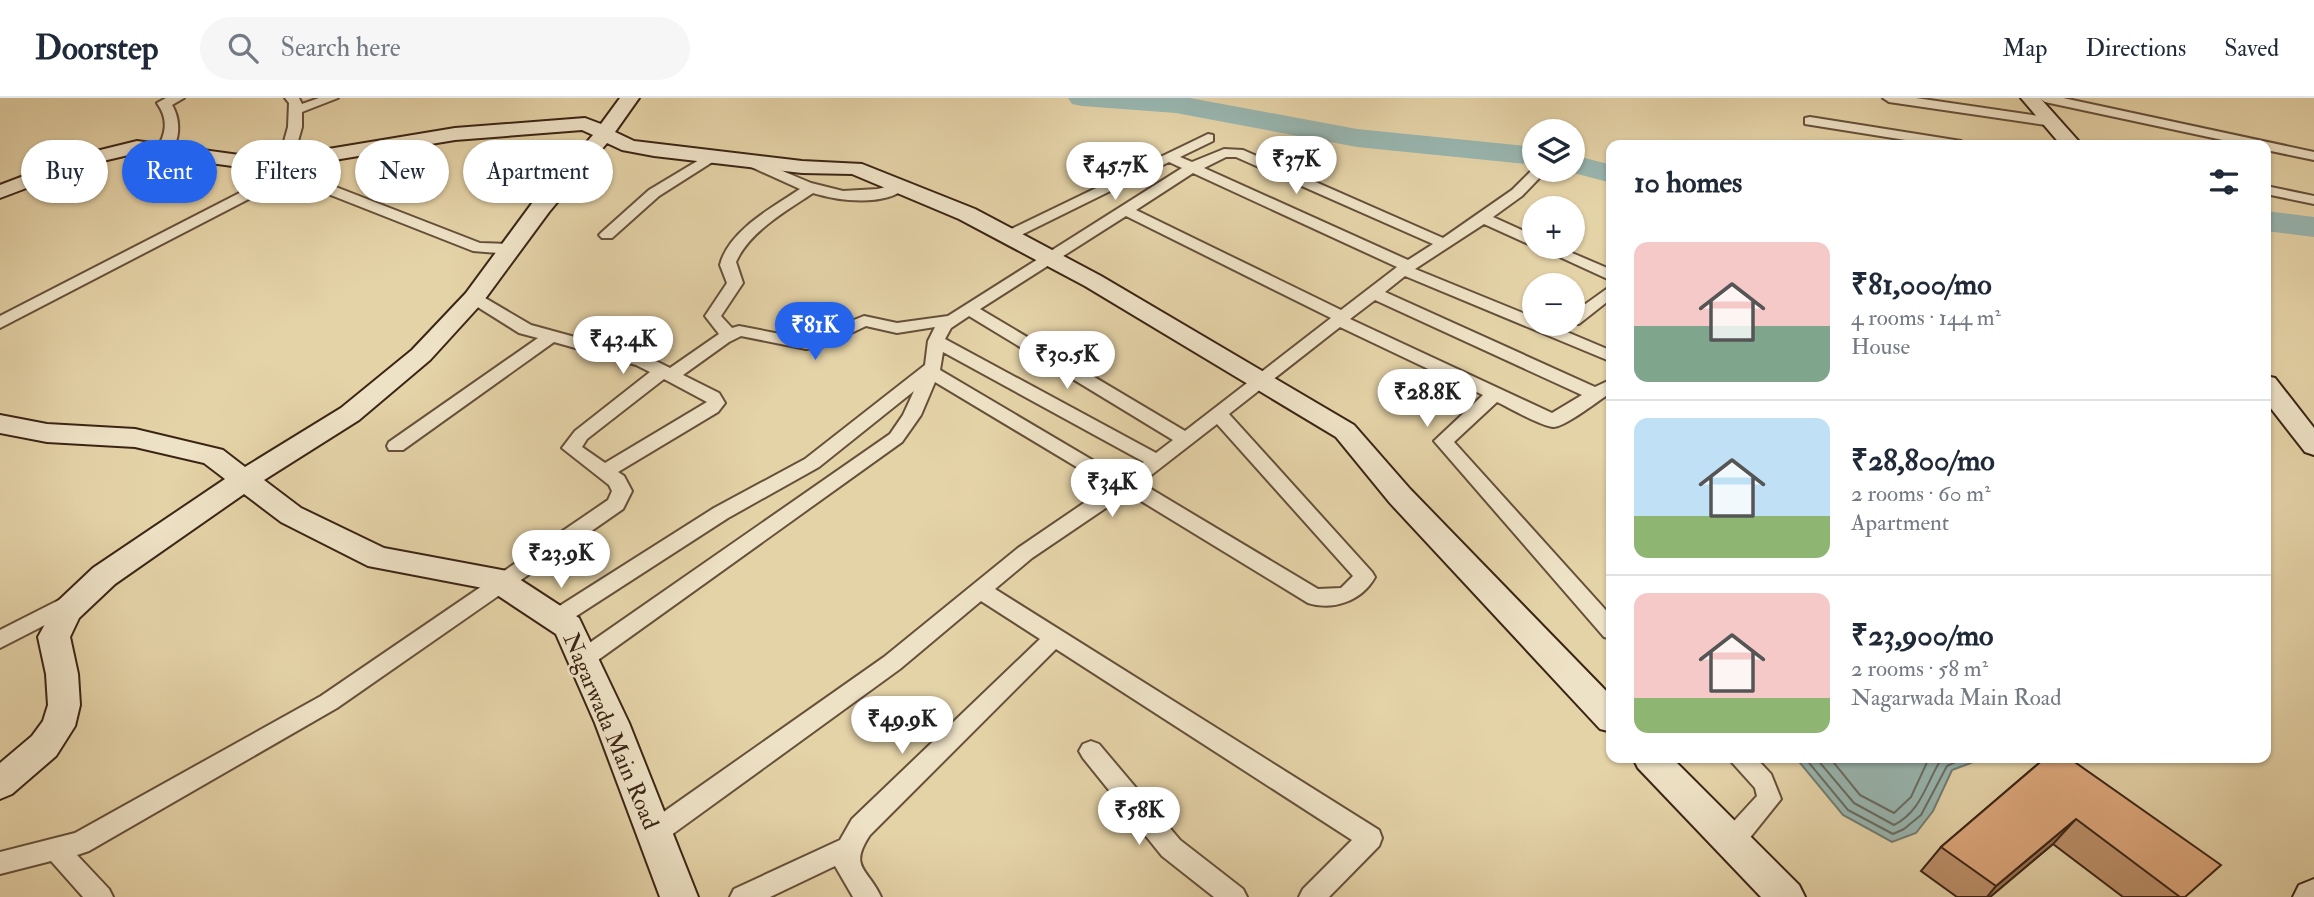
<!DOCTYPE html>
<html lang="en">
<head>
<meta charset="utf-8">
<style>
	body { margin:0; font-family:"IM FELL Double Pica",serif; background:#f6f6f7; color:#1f2937; height:100vh; display:flex; flex-direction:column; font-size:26px; white-space:nowrap }
	* { box-sizing:border-box; margin:0 }
	p { font-size:23px; color:#747a83 }
	.icon { flex:none; width:38px; height:38px; fill:none; stroke:currentColor; stroke-width:2; stroke-linecap:round; stroke-linejoin:round }
	.map { position:relative; flex:1; overflow:hidden }
	.details { position:absolute; left:1606px; top:42px; width:665px; height:623px; display:flex; flex-direction:column; background:#fff; border-radius:14px; box-shadow:0 2px 5px #0004 }
	.details>* { flex:none }
	.top-card { position:absolute; left:21px; top:42px; width:665px; height:63px; display:flex; gap:14px }
	.buttons { position:absolute; left:1522px; top:21px; display:grid; gap:14px }
	.buttons a { display:grid; place-items:center; width:63px; height:63px; border-radius:50%; background:#fff; box-shadow:0 2px 5px #0004; font-size:35px }
	.price { position:absolute; translate:-50% -60px; padding:0 16px; border-radius:24px; background:#fff; color:#222; font-size:23px; line-height:46px; filter:drop-shadow(0 2px 4px #0008) }
	.price::after { content:''; position:absolute; left:50%; top:42px; width:21px; height:16px; margin-left:-10px; background:inherit; clip-path:polygon(0 0,100% 0,50% 100%) }
	.price.active { background:#2563eb; color:#fff }
	ul { padding:0; list-style:none }
	li { display:flex; align-items:center; gap:21px; height:175px; padding:0 28px }
	li+li { border-top:2px solid #e0e1e3 }
	li span { display:grid; place-items:center; flex:none; width:196px; height:140px; border-radius:14px; color:#555 }
	li>.icon { margin-inline-start:auto }
	span .icon { width:84px; height:84px; fill:#fffc; stroke-width:1 }
	li b { font-size:30px }
	h2 { display:flex; justify-content:space-between; align-items:center; height:84px; padding:0 28px; font-size:30px }
	.tag { padding:0 24px; border-radius:32px; background:#fff; box-shadow:0 2px 5px #0004; font-size:24px; line-height:63px }
	.tag.active { background:#2563eb; color:#fff }
	header { display:flex; align-items:center; gap:42px; box-sizing:border-box; height:98px; padding:0 35px; background:#fff; border-bottom:2px solid #e0e1e3 }
	header strong { font-size:33px }
	nav { display:flex; gap:38px; margin-inline-start:auto; font-size:24px }
	.search { width:490px; height:63px; background:#f6f6f7; display:flex; align-items:center; gap:18px; box-sizing:border-box; padding:0 24px; border-radius:38px; color:#747a83; font-size:26px }
	.map>svg:first-child { display:block }
</style>
</head>
<body>
<header>
<strong>Doorstep</strong>
<div class="search"><svg class="icon" aria-label="search" viewBox="0 0 24 24"><circle cx="10" cy="10" r="6"/><path d="M15 15l6 6"/></svg>Search here</div>
<nav><a>Map</a><a>Directions</a><a>Saved</a></nav>
</header>
<div class="map">
<svg width="2314" height="799" viewBox="0 0 2314 799">
	<rect width="100%" height="100%" fill="#e5d3a8"/>
	<filter id="stains"><feTurbulence type="fractalNoise" baseFrequency=".00286" numOctaves="4"/><feColorMatrix values="0 0 0 0 .2 0 0 0 0 .09 0 0 0 0 .02 0 0 0 .5 -.17"/></filter>
	<radialGradient id="worn" r=".72"><stop offset=".6" stop-color="#630" stop-opacity="0"/><stop offset="1" stop-color="#630" stop-opacity=".3"/></radialGradient>
	<!-- water -->
	<polygon fill="#98b6b0" stroke="#737c72" stroke-width="2" points="1796,660 1984,660 1952,672 1933,713 1916,735 1892,744 1843,717"/>
	<g fill="none" stroke-linecap="round" stroke-linejoin="round">
		<!-- shore -->
		<g stroke="#6a6d62" stroke-width="2">
			<polyline points="1805,660 1848,712 1893,736 1904,731 1921,717 1947,668 1964,660"/>
			<path d="M1816,660L1854,705L1894,727C1922,713 1926,684 1942,660"/>
			<polyline points="1830,660 1860,697 1894,715 1911,699 1929,660"/>
		</g>
		<!-- river -->
		<g fill="#98b6b0" fill-rule="evenodd">
			<polygon points="1068,0 1190,0 1357,31 1535,49 1535,67 1357,49 1176,15 1082,8 1072,6"/>
			<polygon points="1573,57 1612,67 1612,85 1562,72 1573,72"/>
			<polygon points="2266,113 2314,119 2314,139 2266,133"/>
		</g>
		<!-- street casing -->
		<g stroke="#66503a" stroke-width="4">
			<g id="street">
				<path d="M166,0H184L172,7C181,21 182,50 163,57L156,53C166,36 169,22 157,5Z"/>
				<polygon points="285,0 299,0 302,6 319,0 338,0 302,14 302,29 292,64 305,77 480,145 510,146 518,151 510,156 473,153 295,83 291,79 0,230 0,218 284,72 278,65 288,29 289,5"/>
				<polygon points="1883,0 1916,0 2052,20 2059,24 2052,28 1889,4"/>
				<polygon points="2039,0 2063,0 2314,54 2314,62 2266,52 2266,47 2246,47 2045,4"/>
				<polygon points="1810,19 1961,43 1968,47 1937,47 1805,26 1805,20"/>
				<path d="M1208,36L1213,37V43L1180,59L1192,64L1224,51L1243,52L1443,140L1512,92L1535,69V72H1547L1522,98L1493,119L1535,138V149L1484,126L1415,171L1535,220V226H1548L1612,253V264L1405,178L1385,194L1595,289L1612,281V294C1600,301 1567,328 1554,329C1542,329 1510,310 1497,304L1454,344L1612,519V541L1604,539L1434,343L1483,297L1340,229L1229,316L1372,474L1375,479C1362,503 1333,513 1308,505L1128,395L1032,460L995,491L1379,732L1382,740L1379,748L1329,799H1299L1303,791L1352,742L1056,551L870,737C848,770 868,770 881,799H853L835,768L770,799H730L734,791L840,742L852,721L1040,541L981,503L900,571L663,743L654,746L645,743L642,735L645,727L884,559L1018,450L1144,364L943,254L940,272L1094,363L1096,367L1094,371H1080L935,284L921,317L902,344L591,567L583,570L575,567L572,561L575,555L890,336L903,317L914,293L819,369L728,420L564,526L557,528L550,526L546,520L550,514L714,410L805,361L925,267L928,243L935,229L897,235L866,228L822,249L806,251L741,238L729,244L683,277L719,295L725,305L718,314L618,374L624,378L632,393L623,411L337,610L89,753L77,757L109,791L113,799H83L51,763L0,776V754L75,735L321,598L608,402L612,393L609,387L562,350L575,333L650,274L636,267L554,244L403,352H389L387,348L389,344L538,240L519,235L468,203L466,200L468,197H480L531,227L648,259L670,270L719,236L705,218L727,185L720,167C728,133 773,109 800,91L749,68V62L754,61L811,85L843,93L878,91L900,85L907,89C885,109 839,103 813,95C786,113 749,134 736,164L743,185L721,218L732,230L739,228L806,241L864,218L897,225L948,218L1182,70L1169,64L1013,141H1003L1000,138L1003,135ZM1226,59H1236L1433,146L1408,162L1204,70ZM1193,75L1397,169L1341,212L1136,112ZM1126,118L1331,220L1185,333L980,211ZM1375,202L1582,297L1552,315L1350,221ZM969,218L1173,342L1156,355L945,241L951,230ZM664,281L707,304L605,365L582,349L587,341ZM1217,326L1353,478L1341,490L1318,491L1141,385Z"/>
				<polygon points="709,56 716,60 714,63 659,98 612,140 602,140 599,137 602,134 649,92"/>
				<polygon points="2266,88 2314,98 2314,106 2266,96"/>
				<polygon points="1538,149 1558,149 1612,172 1612,183"/>
				<polygon points="1612,187 1612,200 1579,226 1567,226 1573,226 1573,215"/>
				<polygon points="73,495 80,497 83,503 80,509 0,550 0,532"/>
				<polygon points="1091,643 1099,646 1180,742 1243,791 1247,799 1214,799 1162,758 1083,660 1079,653 1083,646"/>
				<polygon points="1728,660 1756,660 1771,676 1781,701 1740,752 1731,755 1722,752 1719,744 1722,736 1757,698 1755,690"/>
			</g>
		</g>
		<!-- secondary casing -->
		<g stroke="#3b2415" stroke-width="4">
			<g id="secondary">
				<polygon points="620,0 639,0 615,34 634,43 802,63 862,66 975,111 1101,178 1354,327 1410,391 1612,599 1612,634 1600,631 1390,405 1336,339 1085,188 959,121 852,76 802,75 654,58 622,52 607,45 549,114 482,205 430,262 359,322 264,382 301,410 384,450 507,473 579,520 629,625 698,799 660,799 595,625 556,536 488,491 368,468 281,424 244,396 115,486 79,520 70,539 78,576 80,607 75,628 56,658 12,696 0,701 0,665 32,638 43,623 48,607 46,576 38,539 57,504 93,470 225,381 204,365 135,349 47,344 0,335 0,317 47,326 135,331 223,352 245,369 341,310 412,252 466,195 533,104 593,37 582,32 455,42 268,73 137,55 90,66 0,100 0,87 76,58 137,43 268,61 455,30 585,20 601,26"/>
				<polygon points="2021,0 2040,0 2082,47 2061,47"/>
				<polygon points="2266,278 2275,280 2314,330 2314,357 2305,354 2266,304"/>
				<polygon points="1633,660 1672,660 1799,787 1805,799 1761,799 1638,670"/>
				<polygon points="2314,781 2314,799 2293,799 2299,787"/>
			</g>
		</g>
		<!-- street -->
		<use href="#street" fill="#eee2c6" fill-rule="evenodd"/>
		<!-- secondary -->
		<use href="#secondary" fill="#eee2c6" fill-rule="evenodd"/>
	</g>
	<!-- wall -->
	<polygon fill="#bd906b" stroke="#3b2415" stroke-width="2" points="2045,660 2185,799 2123,799 2053,746 1990,799 1957,799 1921,773 1941,749"/>
	<!-- shaded-wall -->
	<polygon fill="#9a7557" stroke="#3b2415" stroke-width="2" points="2076,721 2053,746 1990,799 1987,799 1996,788"/>
	<!-- building -->
	<polygon fill="#dca77c" stroke="#3b2415" stroke-width="2" points="2045,660 2069,660 2221,767 2185,799 2180,799 2076,721 1996,788 1941,749"/>
	<g text-anchor="middle" dominant-baseline="central" stroke-width="5" stroke-linejoin="round" paint-order="stroke">
		<!-- street labels -->
		<g font-size="23" fill="#3b2415" stroke="#eee2c6">
			<text transform="translate(611 633) rotate(67)">Nagarwada Main Road</text>
		</g>
	</g>
	<rect width="100%" height="100%" filter="url(#stains)"/>
	<rect width="100%" height="100%" fill="url(#worn)"/>
</svg>
<div class="buttons">
<a><svg class="icon" aria-label="layers" viewBox="0 0 24 24"><path d="M12 4l9 5-9 5-9-5zM3 14l9 5 9-5"/></svg></a>
<a>+</a>
<a>−</a>
</div>
<b class="price" style="left:1296px;top:98px">₹37K</b>
<b class="price" style="left:1115px;top:104px">₹45.7K</b>
<b class="price active" style="left:815px;top:264px">₹81K</b>
<b class="price" style="left:623px;top:278px">₹43.4K</b>
<b class="price" style="left:1067px;top:293px">₹30.5K</b>
<b class="price" style="left:1427px;top:331px">₹28.8K</b>
<b class="price" style="left:1112px;top:421px">₹34K</b>
<b class="price" style="left:561px;top:492px">₹23.9K</b>
<b class="price" style="left:902px;top:658px">₹49.9K</b>
<b class="price" style="left:1139px;top:749px">₹58K</b>
<div class="top-card">
<a class="tag">Buy</a>
<a class="tag active">Rent</a>
<a class="tag">Filters</a>
<a class="tag">New</a>
<a class="tag">Apartment</a>
</div>
<section class="details">
<h2>10 homes<svg class="icon" aria-label="filters" viewBox="0 0 24 24"><path d="M4 7h16M4 17h16"/><circle cx="9" cy="7" r="2"/><circle cx="15" cy="17" r="2"/></svg></h2>
<ul>
<li><span style="background:linear-gradient(#f6c9c9 60%,#7fa58c 0)"><svg class="icon" aria-label="home" viewBox="0 0 24 24"><path d="M3 11l9-7 9 7M6 9v11h12V9"/></svg></span><div><b>₹81,000/mo</b><p>4 rooms · 144 m²</p><p>House</p></div></li>
<li><span style="background:linear-gradient(#bfe0f5 70%,#8fb573 0)"><svg class="icon" aria-label="home" viewBox="0 0 24 24"><path d="M3 11l9-7 9 7M6 9v11h12V9"/></svg></span><div><b>₹28,800/mo</b><p>2 rooms · 60 m²</p><p>Apartment</p></div></li>
<li><span style="background:linear-gradient(#f6c9c9 75%,#8fb573 0)"><svg class="icon" aria-label="home" viewBox="0 0 24 24"><path d="M3 11l9-7 9 7M6 9v11h12V9"/></svg></span><div><b>₹23,900/mo</b><p>2 rooms · 58 m²</p><p>Nagarwada Main Road</p></div></li>
</ul>
</section>
</div>
</body>
</html>
